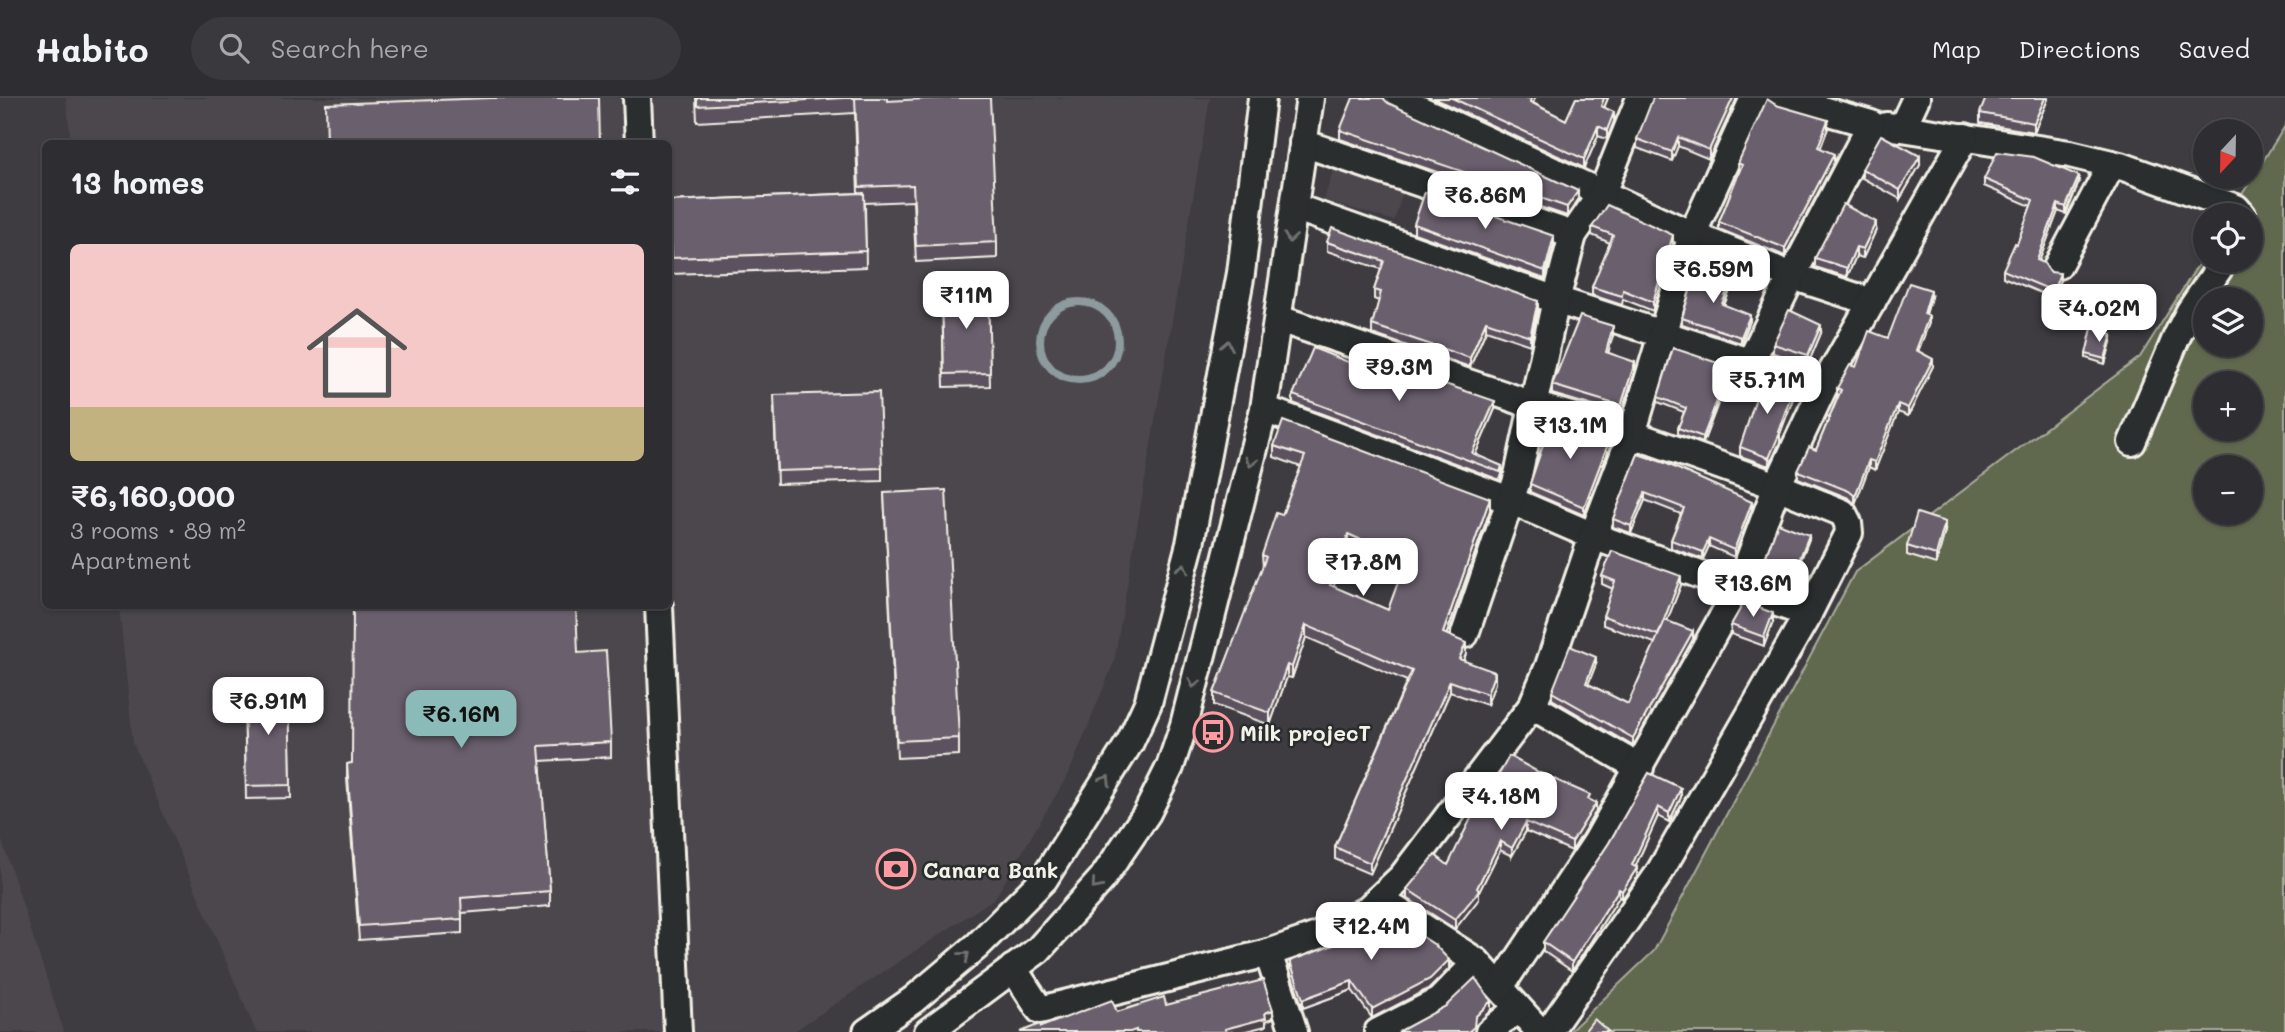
<!DOCTYPE html>
<html lang="en">
<head>
<meta charset="utf-8">
<style>
	body { margin:0; font-family:Mali,sans-serif; background:#3a393d; color:#f1f3f6; height:100vh; display:flex; flex-direction:column; font-size:26px; white-space:nowrap }
	* { box-sizing:border-box; margin:0 }
	p { font-size:23px; color:#a7a8ab }
	.icon { flex:none; width:38px; height:38px; fill:none; stroke:currentColor; stroke-width:2; stroke-linecap:round; stroke-linejoin:round }
	.map { position:relative; flex:1; overflow:hidden }
	.sheet { position:absolute; left:42px; top:42px; width:630px; height:469px; display:flex; flex-direction:column; background:#2e2d31; border-radius:10px; box-shadow:0 2px 5px #0004,0 0 0 2px #49494d }
	.sheet>* { flex:none }
	.needle { width:46px; rotate:202deg }
	.controls { position:absolute; left:2193px; top:21px; display:grid; gap:14px }
	.controls a { display:grid; place-items:center; width:70px; height:70px; border-radius:50%; background:#2e2d31; box-shadow:0 2px 5px #0004,0 0 0 2px #49494d; font-size:35px }
	.price { position:absolute; translate:-50% -60px; padding:0 16px; border-radius:14px; background:#fff; color:#222; font-size:23px; line-height:46px; filter:drop-shadow(0 2px 4px #0008) }
	.price::after { content:''; position:absolute; left:50%; top:42px; width:21px; height:16px; margin-left:-10px; background:inherit; clip-path:polygon(0 0,100% 0,50% 100%) }
	.price.on { background:#8bbbb9; color:#111 }
	ul { padding:0; list-style:none }
	li { display:grid; align-content:center; gap:14px; height:371px; padding:0 28px }
	li span { display:grid; place-items:center; height:217px; border-radius:10px; color:#555 }
	li>.icon { margin-inline-start:auto }
	span .icon { width:126px; height:126px; fill:#fffc; stroke-width:1 }
	li b { font-size:30px }
	h2 { display:flex; justify-content:space-between; align-items:center; height:84px; padding:0 28px; font-size:30px }
	header { display:flex; align-items:center; gap:42px; box-sizing:border-box; height:98px; padding:0 35px; background:#2e2d31; border-bottom:2px solid #49494d }
	header strong { font-size:33px }
	nav { display:flex; gap:38px; margin-inline-start:auto; font-size:24px }
	.search { width:490px; height:63px; background:#3a393d; display:flex; align-items:center; gap:18px; box-sizing:border-box; padding:0 24px; border-radius:38px; color:#a7a8ab; font-size:26px }
	.map>svg:first-child { display:block }
</style>
</head>
<body>
<header>
<strong>Habito</strong>
<div class="search"><svg class="icon" aria-label="search" viewBox="0 0 24 24"><circle cx="10" cy="10" r="6"/><path d="M15 15l6 6"/></svg>Search here</div>
<nav><a>Map</a><a>Directions</a><a>Saved</a></nav>
</header>
<div class="map">
<svg width="2285" height="934" viewBox="0 0 2285 934">
	<rect width="100%" height="100%" fill="#3e3c41"/>
	<filter id="ink" filterUnits="userSpaceOnUse"><feTurbulence type="fractalNoise" baseFrequency=".0143" numOctaves="2"/><feDisplacementMap in="SourceGraphic" scale="14" xChannelSelector="R" yChannelSelector="G"/><feConvolveMatrix kernelMatrix="1 2 1 2 8 2 1 2 1" color-interpolation-filters="sRGB"/></filter>
	<g filter="url(#ink)">
		<!-- built -->
		<g fill="#4c464e">
			<polygon points="66,0 1210,0 1114,564 1069,675 995,800 793,934 256,934 133,645 119,508 668,508 668,46 71,45"/>
			<polygon points="1334,69 1403,94 1394,123 1324,102"/>
			<polygon points="0,737 64,934 0,934"/>
		</g>
		<!-- green -->
		<path fill="#61684e" stroke="#aaac9b" stroke-width="2" fill-rule="evenodd" d="M2285,28V934H1569L1654,853L1855,474L2140,259L2205,156V163H2250V117H2229ZM2205,201H2250V247H2205ZM2205,285H2250V331H2205ZM2205,369H2250V415H2205Z"/>
		<g fill="none" stroke-linecap="round" stroke-linejoin="round">
			<!-- stream -->
			<circle stroke="#8d9b9e" stroke-width="8" cx="1079" cy="243" r="39"/>
			<!-- minor casing -->
			<g stroke="#f4f1e8" stroke-width="32">
				<g id="minor">
					<polyline points="637,0 639,46"/>
					<polyline points="1395,0 1692,137 1792,178 1872,204"/>
					<polyline points="1886,28 1902,30 1916,0"/>
					<polyline points="1902,30 2070,56 2124,69 2236,110 2242,117"/>
					<polyline points="1303,45 1573,137"/>
					<polyline points="1294,109 1556,202 1824,288"/>
					<polyline points="2058,167 2112,66"/>
					<polyline points="1279,221 1533,307 1632,336 1777,388 1843,415 1848,425 1849,435 1808,516 1658,777 1548,934"/>
					<polyline points="1750,265 1792,178 1871,26 1780,0"/>
					<polyline points="1264,311 1512,403 1593,438 1808,516"/>
					<polyline points="2132,344 2177,238 2190,213 2224,163"/>
					<polyline points="659,508 678,934"/>
					<polyline points="1465,536 1517,382 1556,202 1573,137 1602,95 1640,0"/>
					<polyline points="1532,608 1640,670"/>
					<polyline points="1379,801 1477,864 1540,934"/>
					<polyline points="1268,855 1294,934"/>
					<polyline points="1013,870 1040,912 1268,855 1317,838 1367,812 1402,779 1532,608 1549,568 1593,438 1632,336 1692,137 1754,0"/>
					<polyline points="1500,889 1596,745 1739,490 1777,388 1824,288 1965,39"/>
					<polyline points="867,934 913,902 977,848 1044,781 1130,644 1148,605 1190,446 1241,175 1262,0"/>
					<polyline points="928,934 1038,852 1102,781 1147,715 1170,669 1184,627 1264,311 1310,0"/>
					<polyline points="1378,934 1439,903 1477,864"/>
					<polyline points="1489,934 1518,910"/>
				</g>
			</g>
			<!-- minor -->
			<use href="#minor" stroke="#2a2d2e" stroke-width="26"/>
		</g>
		<!-- wall -->
		<g fill="#5c515e" stroke="#f4f1e8" stroke-width="2" fill-rule="evenodd">
			<polygon points="696,0 887,0 887,3 997,144 997,160 916,164 913,103 865,105 866,169 671,176 669,103 858,95 855,15 697,24"/>
			<polygon points="1433,0 1535,0 1533,5 1566,22 1576,0 1608,0 1604,10 1614,23 1607,41 1598,38 1584,70"/>
			<polygon points="1737,0 1709,61 1678,48 1672,63 1637,50 1637,41"/>
			<polygon points="1981,0 2048,0 2048,1 2034,34 1980,25 1980,15 1986,1"/>
			<polygon points="1776,7 1828,30 1820,50 1834,64 1785,158 1719,131 1719,124 1739,73 1738,65"/>
			<polygon points="1340,32 1578,102 1567,118 1340,41"/>
			<polygon points="1920,67 1900,101 1862,80 1862,71"/>
			<polygon points="1984,81 2079,84 2066,116 2058,113 2039,163 2060,182 2053,200 2003,179 2003,172 2017,146 2031,108 1984,88"/>
			<polygon points="1414,126 1554,147 1545,181 1414,135"/>
			<polygon points="1592,129 1673,146 1653,213 1623,201 1622,207 1592,197 1592,189 1610,145 1592,137"/>
			<polygon points="1876,132 1863,160 1856,158 1847,179 1815,169 1815,160"/>
			<polygon points="1327,144 1538,212 1530,247 1486,232 1470,269 1372,236 1372,227 1379,203 1374,201 1374,192 1381,171 1327,153"/>
			<polygon points="1731,190 1724,207 1750,223 1741,245 1682,226 1682,220"/>
			<polygon points="988,191 990,288 944,289 942,192"/>
			<polygon points="1931,199 1926,216 1929,225 1918,253 1933,268 1908,318 1898,314 1875,372 1869,369 1855,406 1849,400 1798,380 1798,373 1816,352 1838,298 1837,297 1837,290 1856,269"/>
			<polygon points="1821,235 1808,266 1773,255 1773,246"/>
			<polygon points="1613,237 1608,255 1635,273 1621,316 1552,296 1552,287"/>
			<polygon points="2112,240 2105,266 2086,260 2086,256"/>
			<polygon points="1353,266 1495,311 1475,357 1502,368 1502,376 1500,382 1293,305 1293,297"/>
			<polygon points="1730,274 1703,345 1678,336 1678,330 1684,314 1658,304 1658,299"/>
			<polygon points="1795,295 1780,336 1780,344 1769,368 1740,358 1740,349"/>
			<polygon points="774,310 882,370 882,383 777,386"/>
			<polygon points="1543,337 1611,346 1584,417 1530,394 1530,386 1544,345"/>
			<path d="M1274,348L1490,412L1447,536L1466,556L1463,563L1495,585L1487,607L1450,594L1370,776L1335,761V749L1407,583L1306,539L1292,580L1287,579L1270,627L1214,607V595L1263,469L1262,457L1282,417L1301,369L1274,359ZM1348,448L1403,472L1388,512L1333,489Z"/>
			<polygon points="1638,356 1752,411 1734,459 1709,448 1703,461 1671,450 1671,442 1681,416 1645,402 1631,435 1613,429 1613,421"/>
			<polygon points="884,395 959,640 959,657 897,660"/>
			<polygon points="1945,433 1936,466 1907,457 1907,448"/>
			<polygon points="1809,441 1796,474 1766,463 1766,458"/>
			<polygon points="1602,478 1681,487 1667,523 1693,541 1633,648 1552,601 1552,594 1596,566 1588,586 1628,606 1655,545 1603,527 1603,518 1613,491 1602,486"/>
			<polygon points="1773,524 1764,548 1731,536 1731,527"/>
			<polygon points="578,555 611,644 611,659 540,663 550,793 550,808 462,815 462,835 359,842 347,680 347,666 352,665"/>
			<polygon points="289,591 291,700 246,701 244,592"/>
			<polygon points="1649,675 1681,699 1669,724 1658,718 1635,769 1637,779 1622,801 1619,799 1572,873 1543,853 1543,844 1609,745"/>
			<polygon points="1488,697 1596,713 1572,753 1526,733 1512,758 1500,752 1479,794 1479,801 1455,831 1407,800 1407,791 1448,767"/>
			<polygon points="1367,829 1449,871 1430,890 1372,920 1352,892 1303,910 1290,872 1290,863 1334,847 1334,838"/>
		</g>
		<!-- shaded-wall -->
		<g fill="#4b424c" stroke="#f4f1e8" stroke-width="2">
			<polygon points="1604,0 1608,0 1601,17 1601,8"/>
			<polygon points="1733,0 1737,0 1709,61 1709,52"/>
			<polygon points="2045,0 2048,0 2048,1 2034,34 2034,25"/>
			<polygon points="1614,14 1614,23 1607,41 1607,32"/>
			<polygon points="1828,22 1828,30 1818,57 1818,49"/>
			<polygon points="1598,28 1598,38 1584,70 1584,61"/>
			<polygon points="1678,39 1678,48 1672,63 1672,54"/>
			<polygon points="1834,56 1834,64 1785,158 1785,150"/>
			<polygon points="1920,58 1920,67 1900,101 1900,92"/>
			<polygon points="2079,78 2079,84 2066,116 2066,109"/>
			<polygon points="1578,93 1578,102 1567,118 1567,109"/>
			<polygon points="2058,106 2058,113 2037,169 2037,162"/>
			<polygon points="1876,124 1876,132 1863,160 1863,151"/>
			<polygon points="1673,137 1673,146 1653,213 1653,204"/>
			<polygon points="1554,138 1554,147 1545,181 1545,173"/>
			<polygon points="1856,149 1856,158 1847,179 1847,170"/>
			<polygon points="2060,175 2060,182 2053,200 2053,193"/>
			<polygon points="1731,184 1731,190 1722,212 1722,206"/>
			<polygon points="1931,192 1931,199 1924,223 1924,216"/>
			<polygon points="1538,203 1538,212 1530,247 1530,238"/>
			<polygon points="1750,217 1750,223 1741,245 1741,239"/>
			<polygon points="1929,218 1929,225 1916,259 1916,252"/>
			<polygon points="1486,223 1486,232 1470,269 1470,260"/>
			<polygon points="1821,227 1821,235 1808,266 1808,257"/>
			<polygon points="1613,228 1613,237 1606,263 1606,254"/>
			<polygon points="2112,236 2112,240 2105,266 2105,261"/>
			<polygon points="1933,261 1933,268 1908,318 1908,310"/>
			<polygon points="1635,264 1635,273 1621,316 1621,308"/>
			<polygon points="1730,269 1730,274 1703,345 1703,339"/>
			<polygon points="1795,286 1795,295 1780,336 1780,344 1769,368 1769,360"/>
			<polygon points="1495,303 1495,311 1472,364 1472,355"/>
			<polygon points="1898,306 1898,314 1875,372 1875,364"/>
			<polygon points="1611,338 1611,346 1584,417 1584,409"/>
			<polygon points="1869,362 1869,369 1855,406 1855,398"/>
			<polygon points="1645,395 1645,402 1631,435 1631,428"/>
			<polygon points="1490,400 1490,412 1443,546 1443,535"/>
			<polygon points="1752,404 1752,411 1734,459 1734,452"/>
			<polygon points="1945,424 1945,433 1936,466 1936,457"/>
			<polygon points="1348,436 1348,448 1330,499 1330,487"/>
			<polygon points="1809,437 1809,441 1796,474 1796,470"/>
			<polygon points="1709,441 1709,448 1703,461 1703,454"/>
			<polygon points="1681,478 1681,487 1658,546 1658,537"/>
			<polygon points="1773,515 1773,524 1764,548 1764,539"/>
			<polygon points="1306,527 1306,539 1292,580 1292,569"/>
			<polygon points="1693,533 1693,541 1633,648 1633,640"/>
			<polygon points="1466,545 1466,556 1459,573 1459,561"/>
			<polygon points="1596,559 1596,566 1586,592 1586,585"/>
			<polygon points="1287,567 1287,579 1270,627 1270,615"/>
			<polygon points="1495,574 1495,585 1487,607 1487,596"/>
			<polygon points="1450,583 1450,594 1370,776 1370,765"/>
			<polygon points="1681,690 1681,699 1669,724 1669,715"/>
			<polygon points="1596,705 1596,713 1572,753 1572,744"/>
			<polygon points="1658,709 1658,718 1632,776 1632,767"/>
			<polygon points="1526,724 1526,733 1512,758 1512,750"/>
			<polygon points="1500,743 1500,752 1479,794 1479,801 1455,831 1455,822 1477,790"/>
			<polygon points="1637,770 1637,779 1622,801 1622,793"/>
			<polygon points="1619,791 1619,799 1572,873 1572,864"/>
			<polygon points="1449,862 1449,871 1430,890 1372,920 1372,911"/>
			<polygon points="1352,883 1352,892 1303,910 1303,901"/>
			<polygon points="1491,903 1491,912 1475,928 1474,934 1468,934 1475,919"/>
			<polygon points="1273,912 1273,920 1266,923 1266,928 1242,934 1225,934 1225,931"/>
		</g>
		<!-- building -->
		<g fill="#6b5e6d" stroke="#f4f1e8" stroke-width="2" fill-rule="evenodd">
			<polygon points="491,0 599,0 600,46 327,46 326,6"/>
			<polygon points="697,0 843,0 697,8"/>
			<polygon points="855,0 887,0 887,3 945,0 990,0 997,144 916,148 913,87 859,89"/>
			<polygon points="1353,0 1383,0 1388,5 1578,93 1567,109 1340,32"/>
			<polygon points="1452,0 1531,0 1530,4 1566,22 1576,0 1604,0 1601,8 1614,14 1607,32 1598,28 1584,61"/>
			<polygon points="1653,0 1733,0 1709,52 1678,39 1672,54 1637,41"/>
			<polygon points="1986,0 2045,0 2034,25 1980,15"/>
			<polygon points="1767,1 1776,7 1828,22 1818,49 1834,56 1785,150 1719,124 1742,67 1738,65"/>
			<polygon points="1881,37 1920,58 1900,92 1862,71"/>
			<polygon points="1997,54 2034,59 2079,78 2066,109 2058,106 2037,162 2044,165 2050,174 2060,175 2053,193 2003,172 2015,145 2017,146 2033,102 1984,81"/>
			<polygon points="1425,94 1554,138 1545,173 1414,126"/>
			<polygon points="864,95 866,153 671,160 669,103"/>
			<polygon points="1843,106 1876,124 1863,151 1856,149 1847,170 1815,160"/>
			<polygon points="1607,107 1673,137 1653,204 1623,192 1622,198 1592,189 1613,137 1592,129"/>
			<polygon points="1332,130 1538,203 1530,238 1486,223 1470,260 1372,227 1381,194 1374,192 1384,163 1327,144"/>
			<polygon points="1697,170 1731,184 1722,206 1750,217 1741,239 1682,220"/>
			<polygon points="1909,185 1931,192 1924,216 1929,218 1916,252 1933,261 1908,310 1898,306 1875,364 1869,362 1855,398 1849,393 1798,373 1809,349 1816,352 1841,292 1837,290 1850,267 1856,269 1869,233 1888,240"/>
			<polygon points="988,191 990,275 944,276 942,192"/>
			<polygon points="1789,212 1821,227 1808,257 1773,246"/>
			<polygon points="1580,218 1613,228 1606,254 1635,264 1621,308 1552,287"/>
			<polygon points="2092,230 2112,236 2105,261 2086,256"/>
			<polygon points="1313,250 1353,266 1357,256 1495,303 1472,355 1502,368 1500,374 1293,297"/>
			<polygon points="1673,250 1730,269 1703,339 1678,330 1686,310 1658,299"/>
			<polygon points="1764,276 1795,286 1778,334 1780,335 1769,360 1740,349"/>
			<polygon points="879,294 882,370 777,373 774,297"/>
			<polygon points="1550,320 1611,338 1584,409 1530,386 1546,338 1543,337"/>
			<path d="M1283,323L1490,400L1443,535L1466,545L1459,561L1495,574L1487,596L1450,583L1370,765L1335,749L1412,573L1306,527L1292,569L1287,567L1270,615L1214,595L1266,459L1262,457L1276,415L1282,417L1305,358L1274,348ZM1348,436L1406,462L1388,512L1330,487Z"/>
			<polygon points="1638,356 1665,365 1752,404 1734,452 1709,441 1703,454 1671,442 1684,410 1645,395 1631,428 1613,421"/>
			<polygon points="946,392 959,640 897,643 884,395"/>
			<polygon points="1917,415 1945,424 1936,457 1907,448"/>
			<polygon points="1778,425 1809,437 1796,470 1766,458"/>
			<polygon points="1612,453 1681,478 1658,537 1603,518 1615,483 1602,478"/>
			<polygon points="1744,504 1773,515 1764,539 1731,527"/>
			<polygon points="353,508 576,508 578,555 606,553 611,644 539,648 550,793 461,800 462,821 359,828 347,666 352,665"/>
			<polygon points="1665,522 1693,533 1633,640 1552,594 1570,548 1596,559 1586,585 1628,606"/>
			<polygon points="289,591 291,687 246,688 244,592"/>
			<polygon points="1509,658 1538,674 1590,697 1588,701 1596,705 1572,744 1526,724 1512,750 1500,743 1477,790 1479,793 1455,822 1407,791 1435,757 1448,767 1484,694 1488,697"/>
			<polygon points="1649,675 1681,690 1669,715 1658,709 1632,767 1637,770 1622,793 1619,791 1572,864 1543,844 1609,745"/>
			<polygon points="1381,812 1435,847 1449,862 1430,881 1372,911 1352,883 1303,901 1290,863 1339,845 1334,838 1363,823 1367,829"/>
			<polygon points="1475,880 1491,903 1475,919 1474,929 1468,934 1398,934 1446,908"/>
			<polygon points="1263,882 1273,912 1265,915 1266,920 1225,931 1226,934 1136,934 1136,932 1130,934 1020,934 1040,926 1041,929 1112,902 1117,914 1164,899 1166,907"/>
			<polygon points="1594,921 1609,934 1584,934"/>
		</g>
		<!-- one-way arrows -->
		<defs><path id="oneway-chevron" d="M-2-3.5L2.5 0L-2 3.5" fill="none" stroke-width="1.6" stroke-linecap="round" stroke-linejoin="round" transform="scale(1.75)"/></defs>
		<g stroke="#71726f">
			<use href="#oneway-chevron" transform="translate(1290 140) rotate(98)"/>
			<use href="#oneway-chevron" transform="translate(1227 247) rotate(-79)"/>
			<use href="#oneway-chevron" transform="translate(1251 364) rotate(104)"/>
			<use href="#oneway-chevron" transform="translate(1183 470) rotate(-75)"/>
			<use href="#oneway-chevron" transform="translate(1194 585) rotate(104)"/>
			<use href="#oneway-chevron" transform="translate(1106 682) rotate(-58)"/>
			<use href="#oneway-chevron" transform="translate(1096 787) rotate(131)"/>
			<use href="#oneway-chevron" transform="translate(965 858) rotate(-40)"/>
		</g>
	</g>
	<!-- icons -->
	<defs>
		<g id="bus-ring" transform="scale(2.0125)"><circle r="9.5" fill="#2a2d2e" stroke="#ff9aa2" stroke-width="1.5"/><path d="M-5-6H5V4H4V6H2V4H-2V6H-4V4H-5ZM-3.5-4V0h7V-4ZM-3.5 1.2v1.5H-2V1.2ZM2 1.2v1.5H3.5V1.2Z" fill="#ff9aa2"/></g>
		<g id="bank-ring" transform="scale(2.0125)"><circle r="9.5" fill="#2a2d2e" stroke="#ff9aa2" stroke-width="1.5"/><path d="M-6-4H6V4H-6ZM0-2.3a2.3 2.3 0 1 0 0 4.6a2.3 2.3 0 1 0 0-4.6Z" fill="#ff9aa2"/></g>
	</defs>
	<g fill-rule="evenodd">
		<use href="#bus-ring" x="1213" y="634"/>
		<use href="#bank-ring" x="896" y="771"/>
	</g>
	<g text-anchor="middle" dominant-baseline="central" stroke-width="5" stroke-linejoin="round" paint-order="stroke">
		<!-- poi labels -->
		<g font-size="21" font-weight="bold" fill="#f4f1e8" stroke="#2a2d2e" text-anchor="start">
			<text x="1240" y="634">Milk projecT</text>
			<text x="923" y="771">Canara Bank</text>
		</g>
	</g>
</svg>
<div class="controls">
<a><svg class="needle" viewBox="-14 -14 28 28"><path d="M0-13l5 13h-10z" fill="#e53935"/><path d="M0 13l5-13h-10z" fill="#a7a8ab"/></svg></a>
<a><svg class="icon" aria-label="locate" viewBox="0 0 24 24"><circle cx="12" cy="12" r="6"/><path d="M12 2v4M12 18v4M2 12h4M18 12h4"/></svg></a>
<a><svg class="icon" aria-label="layers" viewBox="0 0 24 24"><path d="M12 4l9 5-9 5-9-5zM3 14l9 5 9-5"/></svg></a>
<a>+</a>
<a>−</a>
</div>
<b class="price" style="left:1485px;top:133px">₹6.86M</b>
<b class="price" style="left:1713px;top:207px">₹6.59M</b>
<b class="price" style="left:966px;top:233px">₹11M</b>
<b class="price" style="left:2099px;top:246px">₹4.02M</b>
<b class="price" style="left:1399px;top:305px">₹9.3M</b>
<b class="price" style="left:1767px;top:318px">₹5.71M</b>
<b class="price" style="left:1570px;top:363px">₹13.1M</b>
<b class="price" style="left:1363px;top:500px">₹17.8M</b>
<b class="price" style="left:1753px;top:521px">₹13.6M</b>
<b class="price" style="left:268px;top:639px">₹6.91M</b>
<b class="price on" style="left:461px;top:652px">₹6.16M</b>
<b class="price" style="left:1501px;top:734px">₹4.18M</b>
<b class="price" style="left:1371px;top:864px">₹12.4M</b>
<section class="sheet">
<h2>13 homes<svg class="icon" aria-label="filters" viewBox="0 0 24 24"><path d="M4 7h16M4 17h16"/><circle cx="9" cy="7" r="2"/><circle cx="15" cy="17" r="2"/></svg></h2>
<ul>
<li><span style="background:linear-gradient(#f6c9c9 75%,#c2b280 0)"><svg class="icon" aria-label="home" viewBox="0 0 24 24"><path d="M3 11l9-7 9 7M6 9v11h12V9"/></svg></span><div><b>₹6,160,000</b><p>3 rooms · 89 m²</p><p>Apartment</p></div></li>
</ul>
</section>
</div>
</body>
</html>
